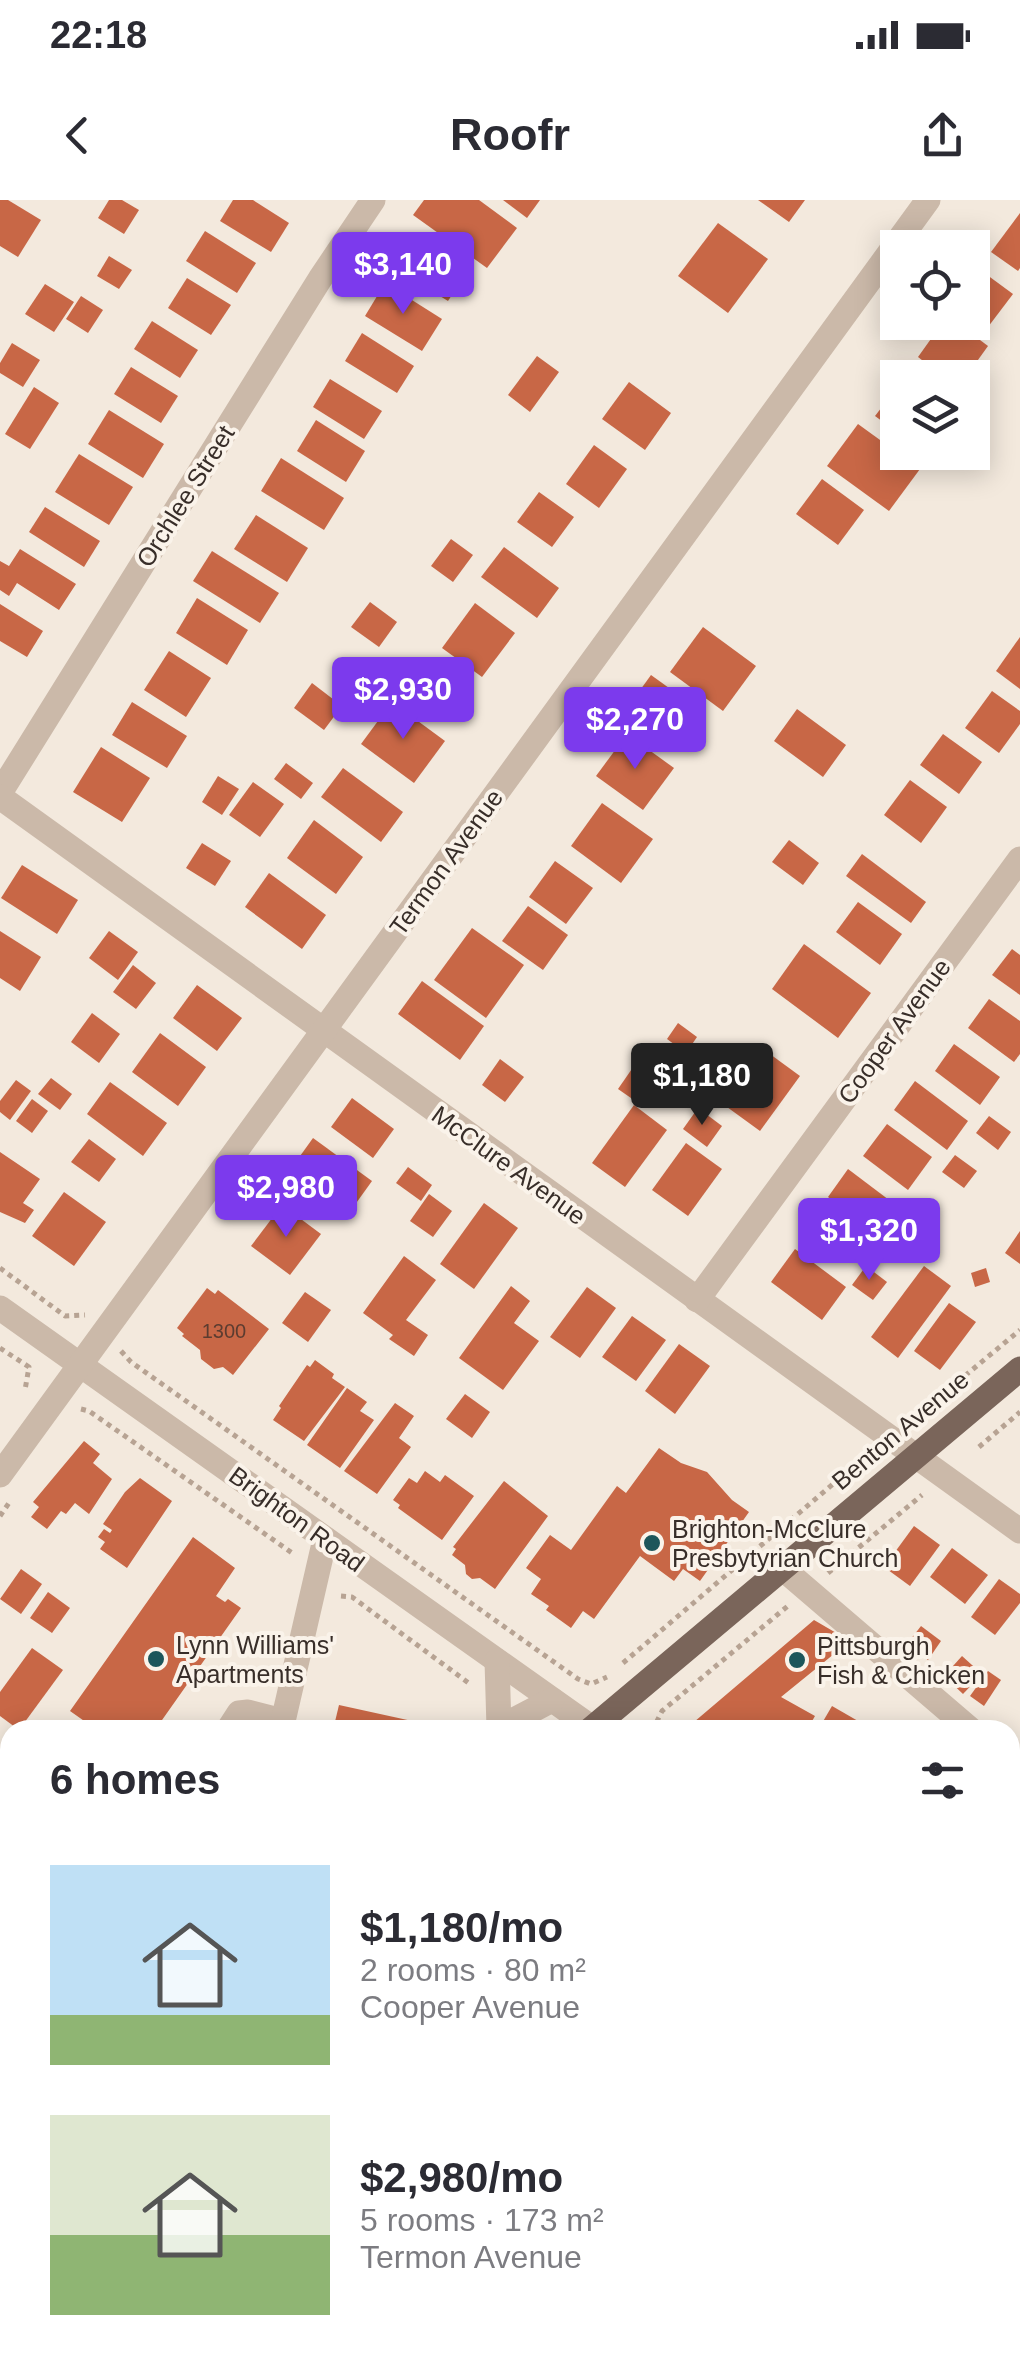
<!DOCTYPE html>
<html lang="en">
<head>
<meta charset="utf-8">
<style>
	body { margin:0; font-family:Helvetica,sans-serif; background:#f2f2f3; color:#2b2b33; height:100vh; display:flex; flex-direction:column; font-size:38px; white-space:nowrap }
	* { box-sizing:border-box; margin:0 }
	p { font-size:32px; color:#7c7c81 }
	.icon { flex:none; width:55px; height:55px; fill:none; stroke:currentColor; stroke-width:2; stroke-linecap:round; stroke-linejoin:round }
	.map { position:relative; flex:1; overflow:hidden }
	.panel { position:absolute; left:0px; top:1520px; width:1020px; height:642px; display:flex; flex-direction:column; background:#fff; border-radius:30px 30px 0 0; box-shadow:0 5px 25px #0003 }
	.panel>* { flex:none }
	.buttons { position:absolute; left:880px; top:30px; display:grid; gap:20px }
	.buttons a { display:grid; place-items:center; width:110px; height:110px; border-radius:0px; background:#fff; box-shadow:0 5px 25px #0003; font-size:50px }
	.price { position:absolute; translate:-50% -85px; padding:0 22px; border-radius:10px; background:#7c3aed; color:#fff; font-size:32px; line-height:65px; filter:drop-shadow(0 2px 5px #0008) }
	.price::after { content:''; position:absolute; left:50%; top:60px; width:30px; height:22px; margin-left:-15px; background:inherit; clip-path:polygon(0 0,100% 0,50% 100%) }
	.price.active { background:#222; color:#fff }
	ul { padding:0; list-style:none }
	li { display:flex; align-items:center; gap:30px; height:250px; padding:0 50px }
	li span { display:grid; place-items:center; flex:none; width:280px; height:200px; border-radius:0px; color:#555 }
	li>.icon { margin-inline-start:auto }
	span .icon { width:120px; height:120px; fill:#fffc; stroke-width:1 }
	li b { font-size:42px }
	h2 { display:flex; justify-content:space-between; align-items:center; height:120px; padding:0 50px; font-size:42px }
	.status { display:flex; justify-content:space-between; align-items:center; height:70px; padding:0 50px; background:#fff; direction:ltr }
	.status svg { height:28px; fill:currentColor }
	header { display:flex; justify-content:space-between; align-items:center; height:130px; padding:0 50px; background:#fff; font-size:45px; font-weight:800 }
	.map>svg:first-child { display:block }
</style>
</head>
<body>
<div class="status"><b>22:18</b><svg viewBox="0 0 49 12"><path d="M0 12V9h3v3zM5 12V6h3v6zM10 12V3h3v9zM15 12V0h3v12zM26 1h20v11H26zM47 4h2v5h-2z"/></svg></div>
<header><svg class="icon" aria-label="back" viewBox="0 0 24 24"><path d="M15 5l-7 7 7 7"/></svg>Roofr<svg class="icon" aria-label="share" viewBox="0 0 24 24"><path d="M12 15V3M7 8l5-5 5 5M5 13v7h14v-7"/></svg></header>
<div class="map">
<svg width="1020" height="2162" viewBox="0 0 1020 2162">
	<rect width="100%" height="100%" fill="#f3e9dd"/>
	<!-- building -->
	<g fill="#c86746">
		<polygon points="0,0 8,0 41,20 18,57 0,46"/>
		<polygon points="109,0 122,0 139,10 124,34 98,18"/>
		<polygon points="233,0 253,0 289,23 271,52 220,21"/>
		<polygon points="424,0 479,0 517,28 487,68 413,15"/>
		<polygon points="503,0 540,0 527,18"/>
		<polygon points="758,0 805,0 789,22"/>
		<polygon points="1020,13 1020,68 1018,71 991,52"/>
		<polygon points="718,23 768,59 728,113 678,76"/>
		<polygon points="205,31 256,63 237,93 186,61"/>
		<polygon points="429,45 468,70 448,101 409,77"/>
		<polygon points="109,56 132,70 119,89 97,76"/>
		<polygon points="979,69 1013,94 988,127 972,116 972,78"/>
		<polygon points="187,78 231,105 211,135 168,108"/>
		<polygon points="385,83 442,119 422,151 365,116"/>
		<polygon points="45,84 74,102 54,132 25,114"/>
		<polygon points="81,96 103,110 88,133 66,119"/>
		<polygon points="152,121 198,150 180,178 134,149"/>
		<polygon points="943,122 956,122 988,146 965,178 945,178 918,157"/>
		<polygon points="362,133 414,166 397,193 345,161"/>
		<polygon points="12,143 40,160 23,187 0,173 0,163"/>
		<polygon points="537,156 559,172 530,212 508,195"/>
		<polygon points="131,167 178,196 161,223 114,194"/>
		<polygon points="330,179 382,211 364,239 313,207"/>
		<polygon points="629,182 671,213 645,250 602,219"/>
		<polygon points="898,186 898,233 875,216"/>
		<polygon points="34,187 59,203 30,249 5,234"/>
		<polygon points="109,210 164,244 143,278 88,244"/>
		<polygon points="316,220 365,251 346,282 297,251"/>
		<polygon points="858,224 920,269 889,311 827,266"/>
		<polygon points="594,245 627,269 599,308 566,284"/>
		<polygon points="79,254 133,287 109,325 55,292"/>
		<polygon points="281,258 344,298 324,330 261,291"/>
		<polygon points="822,279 864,310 838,345 796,314"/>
		<polygon points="539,292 574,317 552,347 517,322"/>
		<polygon points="45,307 100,341 84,367 29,332"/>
		<polygon points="256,315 308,348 287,382 234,349"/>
		<polygon points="451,339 473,355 453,382 431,366"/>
		<polygon points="504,347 559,388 537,418 481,377"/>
		<polygon points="20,349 76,384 59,410 17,383 9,396 0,390 0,361 9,366"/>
		<polygon points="212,351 279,393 260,423 193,381"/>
		<polygon points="197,398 248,430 227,465 176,433"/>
		<polygon points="370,402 397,422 379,447 351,427"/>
		<polygon points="475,403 515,433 482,477 442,448"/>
		<polygon points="0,404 43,431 27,457 0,441"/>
		<polygon points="703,427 756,466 723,511 670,472"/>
		<polygon points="1020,437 1020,489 996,471"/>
		<polygon points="169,451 211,478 186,517 144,490"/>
		<polygon points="651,475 701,511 675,547 625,511"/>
		<polygon points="312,483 342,506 324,530 294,508"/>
		<polygon points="992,491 1020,511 1020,524 999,553 965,528"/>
		<polygon points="132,502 187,536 167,568 112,535"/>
		<polygon points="392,502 445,541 414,583 361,544"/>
		<polygon points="797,509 846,545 823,577 774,541"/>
		<polygon points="627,534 674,568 643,610 596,576"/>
		<polygon points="943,534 982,562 959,594 920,565"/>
		<polygon points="101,547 150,578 122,622 73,592"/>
		<polygon points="286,563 313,583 301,599 274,579"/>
		<polygon points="343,568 403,612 381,642 321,597"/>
		<polygon points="218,576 239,589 222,615 202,602"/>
		<polygon points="910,580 947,607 921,643 884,615"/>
		<polygon points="253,582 284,604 260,637 229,615"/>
		<polygon points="602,603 653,639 621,683 571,646"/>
		<polygon points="314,620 363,657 336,694 287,658"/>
		<polygon points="789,640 819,663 803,685 772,662"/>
		<polygon points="202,643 231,661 215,686 186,668"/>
		<polygon points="862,654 926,702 911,723 846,676"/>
		<polygon points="555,661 593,688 566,724 529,697"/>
		<polygon points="22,665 78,700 57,734 1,698"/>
		<polygon points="269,673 326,715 302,749 245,707"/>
		<polygon points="858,702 902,734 880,765 836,732"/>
		<polygon points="528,706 568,735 543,770 502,741"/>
		<polygon points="472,728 524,765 486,818 434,780"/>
		<polygon points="0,731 41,757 20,791 0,778"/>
		<polygon points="109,731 138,752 118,780 89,758"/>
		<polygon points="804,744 871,793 838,838 772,789"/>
		<polygon points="1012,749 1020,755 1020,795 992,775"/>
		<polygon points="133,765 156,783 136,809 113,792"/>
		<polygon points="422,781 484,826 460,860 398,814"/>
		<polygon points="197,785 242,818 217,851 173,818"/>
		<polygon points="989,799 1020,821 1020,854 1014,862 968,828"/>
		<polygon points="92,813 120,834 99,863 71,842"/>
		<polygon points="678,823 697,837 686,853 667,839"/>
		<polygon points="160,833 206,867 178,906 132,872"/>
		<polygon points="756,844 800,876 760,931 716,899"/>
		<polygon points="954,844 1000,877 980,905 935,871"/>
		<polygon points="645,850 668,866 641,905 618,889"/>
		<polygon points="500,859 524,877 505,902 482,885"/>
		<polygon points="51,878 72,894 60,910 38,894"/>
		<polygon points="16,880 31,891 10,920 0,912 0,901"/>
		<polygon points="915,881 968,921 947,950 894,910"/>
		<polygon points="110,882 167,923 143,956 87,914"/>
		<polygon points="352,898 394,929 373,958 331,927"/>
		<polygon points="32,899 48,911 32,933 16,921"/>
		<polygon points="634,905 667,930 625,987 592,963"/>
		<polygon points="698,908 722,926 707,947 683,929"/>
		<polygon points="989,916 1011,932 998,950 976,933"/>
		<polygon points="887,924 932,957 908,990 863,956"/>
		<polygon points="313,938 372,981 349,1013 290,970"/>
		<polygon points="89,939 116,959 99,982 71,962"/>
		<polygon points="686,943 722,969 688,1016 652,990"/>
		<polygon points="0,952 40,979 23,1003 34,1010 25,1023 0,1012"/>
		<polygon points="955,955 977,971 964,988 942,972"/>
		<polygon points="408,967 432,985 421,1001 396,983"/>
		<polygon points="848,969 897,1006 877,1033 828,997"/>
		<polygon points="64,992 106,1022 74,1066 32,1036"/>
		<polygon points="429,994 452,1011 433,1037 410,1021"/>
		<polygon points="484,1003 518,1028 474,1089 440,1064"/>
		<polygon points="282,1005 321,1034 290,1075 251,1046"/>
		<polygon points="1020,1031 1020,1064 1005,1053"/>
		<polygon points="795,1049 846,1087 822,1120 771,1082"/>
		<polygon points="404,1056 436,1080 406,1120 428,1135 414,1156 389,1139 393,1135 363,1113"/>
		<polygon points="866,1066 887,1082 873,1100 852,1085"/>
		<polygon points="924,1066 951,1086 898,1158 871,1137"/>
		<polygon points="986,1068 990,1082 975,1087 971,1073"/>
		<polygon points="511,1086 530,1101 514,1123 539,1141 503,1190 459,1158"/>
		<polygon points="587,1087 616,1108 580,1158 550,1137"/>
		<polygon points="207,1088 215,1094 218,1090 269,1129 233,1175 223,1167 214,1169 201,1159 200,1150 182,1136 184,1134 177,1128"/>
		<polygon points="305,1092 331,1110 308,1142 282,1123"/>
		<polygon points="949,1103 976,1122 940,1170 914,1151"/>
		<polygon points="632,1116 666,1140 636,1181 602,1157"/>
		<polygon points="679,1144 710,1166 675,1214 645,1191"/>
		<polygon points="315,1160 334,1174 332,1178 345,1187 304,1241 273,1220 281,1208 279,1206 307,1165 310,1167"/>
		<polygon points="347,1188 367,1202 360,1211 374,1220 340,1268 307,1245"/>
		<polygon points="465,1194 490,1212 472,1238 446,1219"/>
		<polygon points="395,1203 414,1216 399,1238 411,1247 377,1294 344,1271"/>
		<polygon points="84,1241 100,1254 93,1263 112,1279 89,1314 75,1303 66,1314 61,1311 47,1329 31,1317 39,1307 33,1302"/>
		<polygon points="659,1248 681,1263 707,1272 732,1300 749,1312 700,1381 683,1369 674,1381 640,1356 594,1419 583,1411 571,1428 546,1410 549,1406 531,1394 541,1379 526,1368 550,1335 571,1350 617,1286 626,1293"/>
		<polygon points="425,1271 440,1282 445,1275 474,1296 442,1340 398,1308 400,1305 393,1300 409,1278 417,1283"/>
		<polygon points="140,1278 172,1301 127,1368 100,1349 105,1342 98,1337 104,1329 110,1333 112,1330 103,1324 125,1292"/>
		<polygon points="504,1281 548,1316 495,1389 480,1378 472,1379 466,1374 465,1365 452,1355 456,1349 453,1347"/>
		<polygon points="914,1326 940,1345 910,1386 884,1367"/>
		<polygon points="193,1337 235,1368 216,1396 225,1402 228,1399 241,1408 155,1530 97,1530 70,1511"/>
		<polygon points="952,1348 988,1375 965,1404 930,1377"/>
		<polygon points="21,1369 42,1384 21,1414 0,1399"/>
		<polygon points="999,1379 1020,1394 1020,1403 995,1435 971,1417"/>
		<polygon points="48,1392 70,1408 52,1433 30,1418"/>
		<polygon points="814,1420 850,1441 781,1497 815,1516 807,1530 708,1530 694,1522"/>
		<polygon points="921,1426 941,1441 928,1460 907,1444"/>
		<polygon points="32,1448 63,1470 19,1530 0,1516 0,1492"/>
		<polygon points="962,1456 982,1474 963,1494 944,1476"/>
		<polygon points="988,1471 1001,1480 984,1506 970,1496"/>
		<polygon points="339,1505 444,1528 444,1530 333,1530"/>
		<polygon points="832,1506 865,1525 862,1530 818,1530"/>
		<polygon points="1017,1614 1020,1615 1020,1683 1010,1700 1010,1626"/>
		<polygon points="0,1622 10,1629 10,1639 0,1653"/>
		<polygon points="10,1669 10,1706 0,1699 0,1683"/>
		<polygon points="5,1735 10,1738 10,1770 0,1763 0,1742"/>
		<polygon points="1010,1844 1020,1850 1014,1863 1020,1866 1010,1882"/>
		<polygon points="10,1901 10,1934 0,1949 0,1915"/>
		<polygon points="1020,1920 1020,2065 1010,2060 1010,1937"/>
		<polygon points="10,1948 10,1974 0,1966"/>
		<polygon points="6,2051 10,2054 10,2108 0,2101 0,2059"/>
		<polygon points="19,2152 64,2152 57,2162 12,2162"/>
		<polygon points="75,2152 108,2152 101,2162 69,2162"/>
		<polygon points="401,2152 462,2152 461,2162 400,2155"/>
		<polygon points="553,2152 613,2152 612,2162 552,2160"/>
		<polygon points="621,2152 671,2152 680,2154 679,2162 620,2162"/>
		<polygon points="732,2152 762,2152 760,2162 731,2162"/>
		<polygon points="182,2155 216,2160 216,2162 181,2162"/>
	</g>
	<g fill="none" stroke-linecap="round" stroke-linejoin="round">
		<!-- path -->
		<g stroke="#b7a393" stroke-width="5" stroke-dasharray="5 5" stroke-linecap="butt">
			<polyline points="0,1068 65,1116 85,1115"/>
			<polyline points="0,1148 29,1167 25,1190"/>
			<polyline points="121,1151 131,1162 578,1479 591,1484 607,1477"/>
			<polyline points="81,1209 89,1211 295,1355"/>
			<polyline points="919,1214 1020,1130"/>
			<polyline points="979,1247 1020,1212"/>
			<polyline points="0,1316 11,1300"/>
			<polyline points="828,1373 922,1295"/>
			<polyline points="341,1396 352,1397 470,1484"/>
			<polyline points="623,1463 867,1255"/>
			<polyline points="661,1530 656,1523 662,1511 789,1405"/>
			<polyline points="1010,1735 1020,1741"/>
			<polyline points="1010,1816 1020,1822"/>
			<polyline points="537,2162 539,2152"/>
		</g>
		<!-- minor -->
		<g stroke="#cbb9a9" stroke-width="25">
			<polyline points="0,593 320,79 373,0"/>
			<polyline points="0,597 1020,1331"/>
			<polyline points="697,1100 1020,659"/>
			<polyline points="0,1108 595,1530"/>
			<polyline points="0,1275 928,0"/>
			<polyline points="782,1368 971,1530"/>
			<polyline points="497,1461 499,1528 552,1500"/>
			<polyline points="228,1530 239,1513 248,1512 283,1521"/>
			<polyline points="281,1530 325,1339"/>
			<polyline points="1010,1562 1020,1569"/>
			<polyline points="0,1568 10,1575"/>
			<polyline points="1010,1775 1020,1781"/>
			<polyline points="0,1783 10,1790"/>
			<polyline points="1010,1908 1020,1890"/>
			<polyline points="0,1994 10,2001"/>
			<polyline points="906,2152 922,2162"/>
			<polyline points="135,2162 138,2152"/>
			<polyline points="325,2162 326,2152"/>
		</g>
		<!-- major -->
		<g stroke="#7a655a" stroke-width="25">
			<polyline points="590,1530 1020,1169"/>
			<polyline points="505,2162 506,2152"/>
		</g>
	</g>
	<!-- markers -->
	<g fill="#1d565b" stroke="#faf3ea" stroke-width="4">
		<circle cx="652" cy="1343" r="10"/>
		<circle cx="156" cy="1459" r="10"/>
		<circle cx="797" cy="1460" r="10"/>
	</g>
	<g text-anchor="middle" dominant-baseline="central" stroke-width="8" stroke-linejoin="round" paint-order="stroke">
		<!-- number labels -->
		<g font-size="20" fill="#5c3c30">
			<text x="224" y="1131">1300</text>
		</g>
		<!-- street labels -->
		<g font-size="25" fill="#382e29" stroke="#faf3ea">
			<text transform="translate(185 296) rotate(-58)">Orchlee Street</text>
			<text transform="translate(446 662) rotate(-54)">Termon Avenue</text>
			<text transform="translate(894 831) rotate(-54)">Cooper Avenue</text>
			<text transform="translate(509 965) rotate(36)">McClure Avenue</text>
			<text transform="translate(900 1230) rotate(-40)">Benton Avenue</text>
			<text transform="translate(297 1319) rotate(36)">Brighton Road</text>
		</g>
		<!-- poi labels -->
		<g font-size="25" fill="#382e29" stroke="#faf3ea" text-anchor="start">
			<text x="672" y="1329">Brighton-McClure<tspan x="672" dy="29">Presbytyrian Church</tspan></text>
			<text x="176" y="1445">Lynn Williams'<tspan x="176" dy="29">Apartments</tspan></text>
			<text x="817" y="1446">Pittsburgh<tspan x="817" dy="29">Fish &amp; Chicken</tspan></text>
		</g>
	</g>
</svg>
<div class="buttons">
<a><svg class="icon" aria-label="locate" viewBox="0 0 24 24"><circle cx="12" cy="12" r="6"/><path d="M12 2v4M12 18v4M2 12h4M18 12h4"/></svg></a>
<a><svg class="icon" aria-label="layers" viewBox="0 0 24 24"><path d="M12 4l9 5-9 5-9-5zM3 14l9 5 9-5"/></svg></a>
</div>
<b class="price" style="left:403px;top:117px">$3,140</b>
<b class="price" style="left:403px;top:542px">$2,930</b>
<b class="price" style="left:635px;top:572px">$2,270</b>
<b class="price active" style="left:702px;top:928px">$1,180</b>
<b class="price" style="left:286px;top:1040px">$2,980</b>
<b class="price" style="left:869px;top:1083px">$1,320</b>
<section class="panel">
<h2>6 homes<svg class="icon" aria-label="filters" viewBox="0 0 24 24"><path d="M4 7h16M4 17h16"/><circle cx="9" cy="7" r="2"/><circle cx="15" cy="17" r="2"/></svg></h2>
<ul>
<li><span style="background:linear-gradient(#bfe0f5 75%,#8fb573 0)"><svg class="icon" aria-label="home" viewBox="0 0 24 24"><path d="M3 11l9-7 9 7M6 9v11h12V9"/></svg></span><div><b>$1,180/mo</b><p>2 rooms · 80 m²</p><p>Cooper Avenue</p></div></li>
<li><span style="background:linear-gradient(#dfe7d0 60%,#8fb573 0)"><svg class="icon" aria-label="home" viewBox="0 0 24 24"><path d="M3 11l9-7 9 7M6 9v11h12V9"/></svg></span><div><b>$2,980/mo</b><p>5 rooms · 173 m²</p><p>Termon Avenue</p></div></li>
</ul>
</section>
</div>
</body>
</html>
